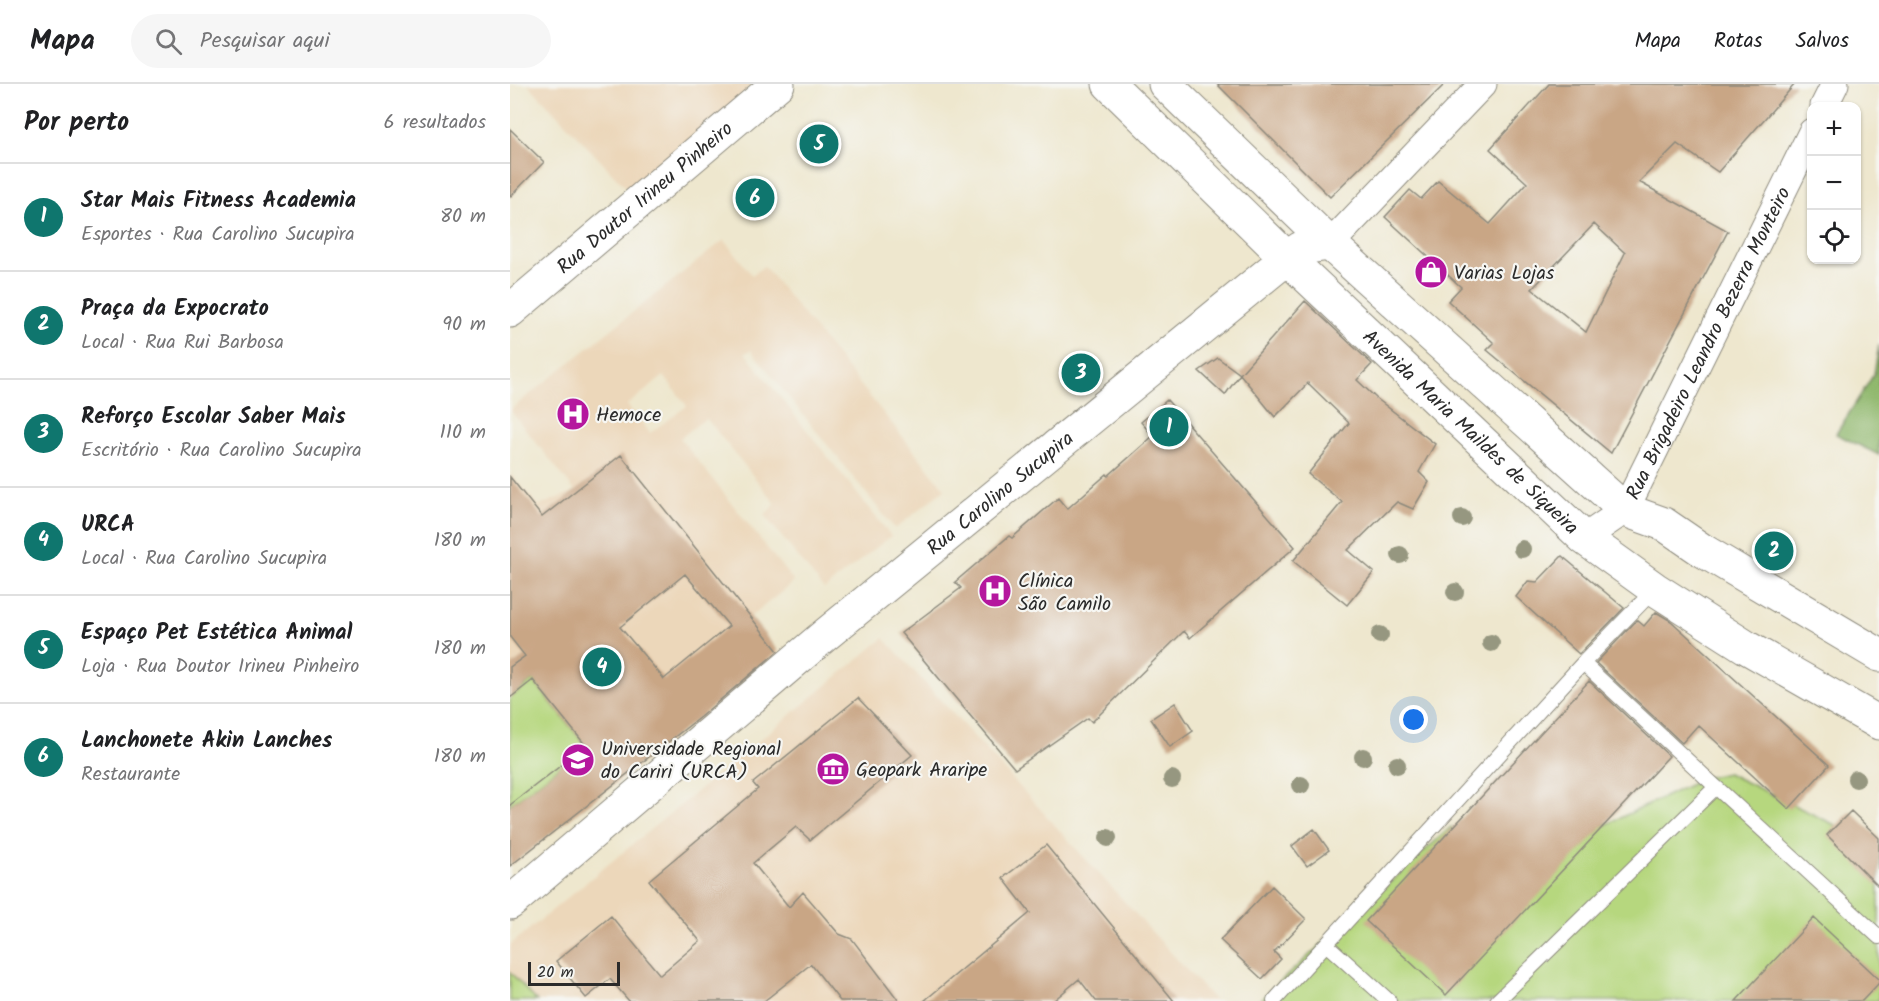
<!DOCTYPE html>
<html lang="pt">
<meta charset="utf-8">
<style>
:root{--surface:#fff;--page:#f6f6f6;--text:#202124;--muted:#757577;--line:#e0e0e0;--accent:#0f766e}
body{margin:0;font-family:Kalam,sans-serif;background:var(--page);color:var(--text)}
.controls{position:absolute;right:18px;top:18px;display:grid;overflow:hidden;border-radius:12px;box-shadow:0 2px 4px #0004}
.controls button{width:54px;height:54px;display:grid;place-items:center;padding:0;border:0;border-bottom:2px solid var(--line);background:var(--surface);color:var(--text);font:30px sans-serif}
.scale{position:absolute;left:18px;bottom:15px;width:92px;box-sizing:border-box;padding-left:6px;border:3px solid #2b2b2b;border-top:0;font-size:16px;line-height:21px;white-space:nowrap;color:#2b2b2b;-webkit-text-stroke:4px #f6f6f2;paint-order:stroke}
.you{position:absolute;left:904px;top:636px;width:21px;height:21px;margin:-15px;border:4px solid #fff;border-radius:50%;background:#1a73e8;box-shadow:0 0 0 9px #1a73e833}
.badge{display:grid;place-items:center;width:39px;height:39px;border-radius:50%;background:var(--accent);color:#fff;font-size:20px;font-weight:700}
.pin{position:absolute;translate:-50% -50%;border:3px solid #fff;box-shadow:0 2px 6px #0006}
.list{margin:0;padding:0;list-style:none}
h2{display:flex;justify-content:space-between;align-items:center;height:78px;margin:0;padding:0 24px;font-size:26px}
h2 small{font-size:20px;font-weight:400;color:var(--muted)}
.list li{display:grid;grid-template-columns:39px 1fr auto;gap:18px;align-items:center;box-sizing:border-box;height:108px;padding:0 24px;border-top:2px solid var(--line)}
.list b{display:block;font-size:22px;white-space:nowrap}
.list p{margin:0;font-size:20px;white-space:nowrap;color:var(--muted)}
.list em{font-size:20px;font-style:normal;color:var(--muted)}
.icon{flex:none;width:33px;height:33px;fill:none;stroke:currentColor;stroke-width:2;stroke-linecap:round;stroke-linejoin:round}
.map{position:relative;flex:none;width:1369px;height:917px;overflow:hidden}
header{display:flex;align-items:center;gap:36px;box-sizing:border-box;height:84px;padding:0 30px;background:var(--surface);border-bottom:2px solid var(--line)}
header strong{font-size:28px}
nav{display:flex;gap:33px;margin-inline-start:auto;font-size:21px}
.search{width:420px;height:54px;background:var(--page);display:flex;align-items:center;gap:15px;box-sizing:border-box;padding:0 21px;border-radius:33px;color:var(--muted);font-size:22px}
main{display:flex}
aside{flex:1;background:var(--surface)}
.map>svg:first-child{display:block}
</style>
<header>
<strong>Mapa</strong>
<div class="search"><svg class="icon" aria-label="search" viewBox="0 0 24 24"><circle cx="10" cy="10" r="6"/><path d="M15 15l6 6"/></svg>Pesquisar aqui</div>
<nav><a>Mapa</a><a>Rotas</a><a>Salvos</a></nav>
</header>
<main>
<aside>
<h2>Por perto<small>6 resultados</small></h2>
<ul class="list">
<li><span class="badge">1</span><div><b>Star Mais Fitness Academia</b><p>Esportes · Rua Carolino Sucupira</p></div><em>80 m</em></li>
<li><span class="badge">2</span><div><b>Praça da Expocrato</b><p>Local · Rua Rui Barbosa</p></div><em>90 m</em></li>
<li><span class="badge">3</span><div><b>Reforço Escolar Saber Mais</b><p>Escritório · Rua Carolino Sucupira</p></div><em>110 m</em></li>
<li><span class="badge">4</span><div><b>URCA</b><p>Local · Rua Carolino Sucupira</p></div><em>180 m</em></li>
<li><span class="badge">5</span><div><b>Espaço Pet Estética Animal</b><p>Loja · Rua Doutor Irineu Pinheiro</p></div><em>180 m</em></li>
<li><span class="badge">6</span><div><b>Lanchonete Akin Lanches</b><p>Restaurante</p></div><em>180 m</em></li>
</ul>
</aside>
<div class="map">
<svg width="1369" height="917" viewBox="0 0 1369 917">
<rect width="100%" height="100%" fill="#f6f6f2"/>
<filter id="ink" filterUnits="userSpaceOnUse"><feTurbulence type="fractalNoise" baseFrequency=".0167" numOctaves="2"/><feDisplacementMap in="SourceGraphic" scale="12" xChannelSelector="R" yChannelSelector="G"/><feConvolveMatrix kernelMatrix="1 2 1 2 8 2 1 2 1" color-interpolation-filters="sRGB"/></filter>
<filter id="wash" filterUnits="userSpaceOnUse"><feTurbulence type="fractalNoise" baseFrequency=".008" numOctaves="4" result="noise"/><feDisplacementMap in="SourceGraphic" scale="24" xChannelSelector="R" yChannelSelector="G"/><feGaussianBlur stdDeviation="1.35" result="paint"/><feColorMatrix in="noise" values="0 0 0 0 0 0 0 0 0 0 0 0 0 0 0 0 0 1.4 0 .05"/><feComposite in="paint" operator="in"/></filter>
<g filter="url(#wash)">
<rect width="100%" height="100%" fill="#eee7ce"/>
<!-- built -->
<path fill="#ecd7ba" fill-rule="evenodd" d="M 18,0 L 243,0 L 124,112 Z
M 214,156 L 242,191 L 254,182 L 435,405 L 385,445 L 241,266 L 235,269 L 381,452 L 314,505 L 254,431 L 266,420 L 196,334 L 170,354 L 284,498 L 240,533 L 270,570 L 0,782 L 0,390 L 29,422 L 65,407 L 0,326 ZM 154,292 L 177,322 L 140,349 L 117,321 Z
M 374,554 L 705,917 L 0,917 L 0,861 Z"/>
<!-- green -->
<path fill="#b6d77e" stroke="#708154" stroke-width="1.5" d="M 23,596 L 76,662 L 0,721 L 0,614 Z
M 1217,689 L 1369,762 L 1369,917 L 749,917 L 941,743 L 998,787 L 1194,694 Z
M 0,888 L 24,914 L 27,917 L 0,917 Z"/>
<!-- forest -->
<path fill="#90b86d" stroke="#5e724c" stroke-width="1.5" d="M 1369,261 L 1369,371 L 1326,350 L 1364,290 Z"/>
<g id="blocks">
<!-- building -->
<path fill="#c9a685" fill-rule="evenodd" d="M 707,0 L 935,0 L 820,113 Z
M 1039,0 L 1285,0 L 1208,88 L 1167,60 L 1129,98 L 1218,147 L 1101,369 L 977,266 L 984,259 L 938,217 L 951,203 L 875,133 L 900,106 L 911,115 L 928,97 L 980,140 L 1017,99 L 980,65 ZM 1084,140 L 1115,169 L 1076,248 L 1022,205 Z
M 0,45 L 34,78 L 0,113 Z
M 795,217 L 862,280 L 847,296 L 866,314 L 925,360 L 909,388 L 919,398 L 903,425 L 887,418 L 838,466 L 864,488 L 837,521 L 783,477 L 832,418 L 798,390 L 839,339 L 798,299 L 765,333 L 730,290 Z
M 708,274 L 730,290 L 715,311 L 689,287 Z
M 657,316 L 785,463 L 680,554 L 674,547 L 582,638 L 578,634 L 505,685 L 391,549 L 451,504 L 445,498 L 499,452 L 502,454 L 548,414 L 557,425 L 597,390 L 598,392 L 643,352 L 631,338 Z
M 111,371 L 268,567 L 190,633 L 0,782 L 0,721 L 76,662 L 23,596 L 0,614 L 0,583 L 15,572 L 0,553 L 0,393 L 32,433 ZM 175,490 L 219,542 L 154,595 L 110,543 Z
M 1052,472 L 1114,524 L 1069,570 L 1006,513 L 1018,497 L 1027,498 Z
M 1146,528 L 1161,537 L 1319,681 L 1279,725 L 1188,641 L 1172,659 L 1086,579 L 1127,536 L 1134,542 Z
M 1079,597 L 1159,672 L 936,911 L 856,837 Z
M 348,614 L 402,671 L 300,756 L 286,743 L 243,779 L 279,823 L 293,808 L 329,850 L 342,855 L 389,917 L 330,917 L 301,880 L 254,917 L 119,917 L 100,895 L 76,914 L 46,877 L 101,832 L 150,891 L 190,857 L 139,796 L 248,705 L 243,699 Z
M 665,619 L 683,647 L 660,663 L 641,635 Z
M 1341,727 L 1369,754 L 1369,803 L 1317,751 Z
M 804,745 L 819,766 L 797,782 L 782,762 Z
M 536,761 L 664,917 L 586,917 L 569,895 L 543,917 L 414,917 L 520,829 L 493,794 Z
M 762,802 L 796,835 L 764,868 L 771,875 L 752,895 L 710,856 Z
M 1304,834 L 1369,895 L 1369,899 L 1352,917 L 1226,917 Z"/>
</g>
</g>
<g filter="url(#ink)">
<use href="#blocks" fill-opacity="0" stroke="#8c897c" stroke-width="1.5"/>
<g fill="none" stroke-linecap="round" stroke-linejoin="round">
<defs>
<path id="lane" d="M 1206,703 L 1369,853
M 816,860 L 1073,579
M 764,917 L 816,860 L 879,917
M 987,917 L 1206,703 L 1073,579 L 1145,505"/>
<g id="street">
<path d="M 1314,22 L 1325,0"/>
<path d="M 820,160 L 973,0"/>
<path id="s1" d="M 1074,454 L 1115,426 L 1302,48"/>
</g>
<g id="secondary">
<path id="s2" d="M 599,0 L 777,174 L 1074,454 L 1145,505 L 1236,563 L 1369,639"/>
<path d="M 655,0 L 820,160 L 1115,426 L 1154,440 L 1192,466 L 1369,571"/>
<path id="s3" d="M 0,227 L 268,0"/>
<path id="s4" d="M 0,819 L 314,552 L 777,174 L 791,164 L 820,160"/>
</g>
</defs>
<!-- lane casing -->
<use href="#lane" stroke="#8c897c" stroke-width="16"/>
<!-- street casing -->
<use href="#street" stroke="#8c897c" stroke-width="29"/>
<!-- secondary casing -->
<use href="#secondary" stroke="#8c897c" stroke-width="35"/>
<!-- lane -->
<use href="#lane" stroke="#fff" stroke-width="14"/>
<!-- street -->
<use href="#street" stroke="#fff" stroke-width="27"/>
<!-- secondary -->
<use href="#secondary" stroke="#fff" stroke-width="33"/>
</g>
<!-- trees -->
<g fill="#969780">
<circle cx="952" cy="434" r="9"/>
<circle cx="1012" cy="465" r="9"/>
<circle cx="890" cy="471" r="9"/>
<circle cx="945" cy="508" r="9"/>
<circle cx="870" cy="551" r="9"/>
<circle cx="981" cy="559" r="9"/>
<circle cx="853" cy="673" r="9"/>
<circle cx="887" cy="681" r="9"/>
<circle cx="662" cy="695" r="9"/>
<circle cx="1346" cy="695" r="9"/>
<circle cx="791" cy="701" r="9"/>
<circle cx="598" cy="754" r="9"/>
</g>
</g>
<!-- icons -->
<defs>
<symbol id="shop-disc" viewBox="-11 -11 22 22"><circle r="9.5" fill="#b5179e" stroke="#f6f6f2"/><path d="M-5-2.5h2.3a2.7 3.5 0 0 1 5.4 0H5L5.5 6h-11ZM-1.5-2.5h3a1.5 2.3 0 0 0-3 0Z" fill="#fff"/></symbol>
<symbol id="hospital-disc" viewBox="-11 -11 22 22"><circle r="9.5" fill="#b5179e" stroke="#f6f6f2"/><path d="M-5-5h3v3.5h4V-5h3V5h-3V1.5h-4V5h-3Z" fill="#fff"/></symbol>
<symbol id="university-disc" viewBox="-11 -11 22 22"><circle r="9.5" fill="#b5179e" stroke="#f6f6f2"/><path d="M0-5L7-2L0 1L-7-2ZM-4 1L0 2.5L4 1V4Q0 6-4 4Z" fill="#fff"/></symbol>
<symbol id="museum-disc" viewBox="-11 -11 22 22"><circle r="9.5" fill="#b5179e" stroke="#f6f6f2"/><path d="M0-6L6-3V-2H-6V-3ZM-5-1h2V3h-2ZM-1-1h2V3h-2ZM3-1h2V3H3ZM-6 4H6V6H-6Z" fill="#fff"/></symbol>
</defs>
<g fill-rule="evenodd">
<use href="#shop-disc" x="902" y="169" width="38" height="38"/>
<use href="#hospital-disc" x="44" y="311" width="38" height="38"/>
<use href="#hospital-disc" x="466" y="488" width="38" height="38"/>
<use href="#university-disc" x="49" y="657" width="38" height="38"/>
<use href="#museum-disc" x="304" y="666" width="38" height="38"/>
</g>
<g text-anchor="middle" stroke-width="4.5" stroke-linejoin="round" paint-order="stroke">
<!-- street labels -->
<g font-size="20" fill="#2b2b2b" stroke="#f6f6f2">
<text dy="7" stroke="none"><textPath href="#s3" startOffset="176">Rua Doutor Irineu Pinheiro</textPath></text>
<text dy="7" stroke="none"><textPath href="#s1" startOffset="236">Rua Brigadeiro Leandro Bezerra Monteiro</textPath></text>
<text dy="7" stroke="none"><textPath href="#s2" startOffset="502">Avenida Maria Maildes de Siqueira</textPath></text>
<text dy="7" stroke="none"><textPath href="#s4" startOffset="639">Rua Carolino Sucupira</textPath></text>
</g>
<!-- poi labels -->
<g font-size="20" fill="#2b2b2b" stroke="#f6f6f2" text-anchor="start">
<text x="944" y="195">Varias Lojas</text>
<text x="86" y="337">Hemoce</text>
<text x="508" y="503">Clínica<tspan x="508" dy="23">São Camilo</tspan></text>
<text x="91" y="671">Universidade Regional<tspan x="91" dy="23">do Cariri (URCA)</tspan></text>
<text x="346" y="692">Geopark Araripe</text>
</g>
</g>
</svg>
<div class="controls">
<button>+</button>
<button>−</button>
<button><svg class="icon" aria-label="locate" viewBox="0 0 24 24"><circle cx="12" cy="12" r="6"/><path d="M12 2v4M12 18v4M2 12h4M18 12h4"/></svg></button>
</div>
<div class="scale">20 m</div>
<div class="you"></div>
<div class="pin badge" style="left:659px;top:343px">1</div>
<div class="pin badge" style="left:1264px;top:467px">2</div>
<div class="pin badge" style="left:571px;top:289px">3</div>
<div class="pin badge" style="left:92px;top:583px">4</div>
<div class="pin badge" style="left:309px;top:60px">5</div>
<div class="pin badge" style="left:245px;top:114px">6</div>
</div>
</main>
